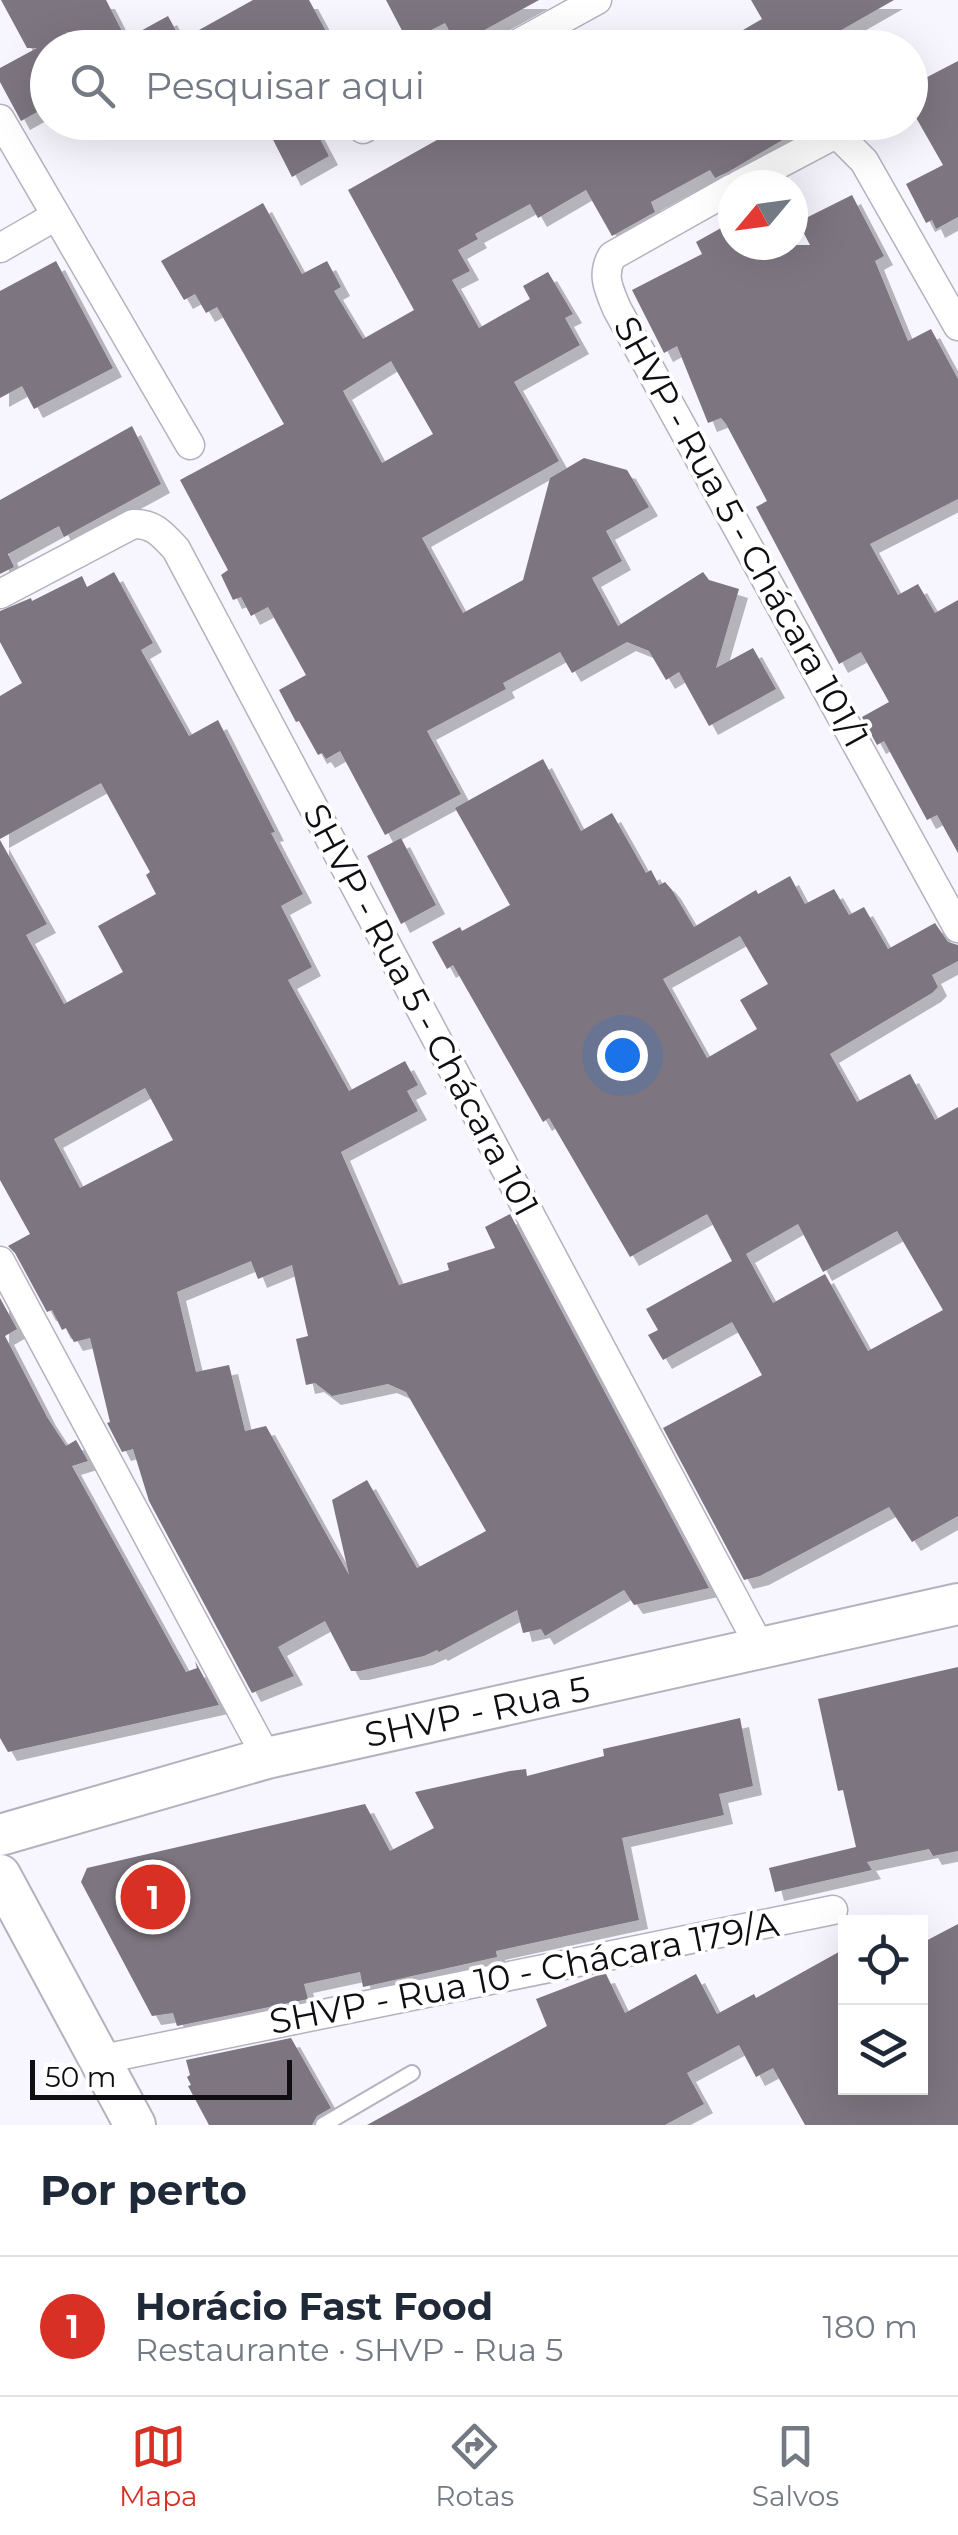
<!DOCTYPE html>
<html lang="pt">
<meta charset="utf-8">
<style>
:root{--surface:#fff;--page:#f2f2f3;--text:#1f2937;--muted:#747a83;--line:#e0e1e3;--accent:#d93025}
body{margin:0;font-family:Montserrat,sans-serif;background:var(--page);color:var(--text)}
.controls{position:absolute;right:30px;bottom:30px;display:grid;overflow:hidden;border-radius:0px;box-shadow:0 10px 40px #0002}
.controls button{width:90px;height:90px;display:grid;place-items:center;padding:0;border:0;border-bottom:2px solid var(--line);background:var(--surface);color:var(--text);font:50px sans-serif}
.compass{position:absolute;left:718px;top:170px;width:90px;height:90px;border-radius:50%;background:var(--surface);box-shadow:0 10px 40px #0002;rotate:241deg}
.scale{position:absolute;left:30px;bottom:25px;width:262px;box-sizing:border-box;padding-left:10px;border:5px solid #0f0e12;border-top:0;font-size:28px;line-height:35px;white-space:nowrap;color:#0f0e12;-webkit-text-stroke:8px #fff;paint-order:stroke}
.you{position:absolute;left:622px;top:1055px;width:35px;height:35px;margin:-25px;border:8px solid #fff;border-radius:50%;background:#1a73e8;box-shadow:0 0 0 15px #1a73e833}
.badge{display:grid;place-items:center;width:65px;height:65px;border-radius:50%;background:var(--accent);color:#fff;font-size:32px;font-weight:700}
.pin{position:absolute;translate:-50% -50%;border:5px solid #fff;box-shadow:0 2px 10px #0006}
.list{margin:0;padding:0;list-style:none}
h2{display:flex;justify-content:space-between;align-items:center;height:130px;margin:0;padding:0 40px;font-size:42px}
h2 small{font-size:32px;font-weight:400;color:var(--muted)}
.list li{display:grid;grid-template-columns:65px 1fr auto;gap:30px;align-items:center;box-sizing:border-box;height:140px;padding:0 40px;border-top:2px solid var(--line)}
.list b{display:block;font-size:38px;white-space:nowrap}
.list p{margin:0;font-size:32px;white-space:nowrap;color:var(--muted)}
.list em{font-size:32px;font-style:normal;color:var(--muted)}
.icon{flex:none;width:55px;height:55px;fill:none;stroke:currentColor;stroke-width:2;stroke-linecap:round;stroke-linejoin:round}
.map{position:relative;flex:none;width:958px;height:2125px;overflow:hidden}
.search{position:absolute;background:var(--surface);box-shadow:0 10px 40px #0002;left:30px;right:30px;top:30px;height:110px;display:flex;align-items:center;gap:25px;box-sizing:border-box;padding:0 35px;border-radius:55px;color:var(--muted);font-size:38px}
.sheet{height:270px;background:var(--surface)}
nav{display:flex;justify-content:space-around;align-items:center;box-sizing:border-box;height:140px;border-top:2px solid var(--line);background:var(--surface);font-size:28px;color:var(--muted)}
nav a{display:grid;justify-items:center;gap:5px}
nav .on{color:var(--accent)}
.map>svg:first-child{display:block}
</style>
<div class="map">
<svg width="958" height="2125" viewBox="0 0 958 2125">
<defs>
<filter id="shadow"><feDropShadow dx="9" dy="9" stdDeviation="0" flood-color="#0004"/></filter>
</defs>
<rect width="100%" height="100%" fill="#f7f5fd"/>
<!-- building -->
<path fill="#7d747f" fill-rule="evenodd" filter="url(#shadow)" d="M 1,0 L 106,0 L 126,39 L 168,16 L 181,40 L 253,0 L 309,0 L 335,48 L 48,48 L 48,106 L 21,121 L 0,82 L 0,68 L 37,48 L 27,48 Z
M 386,0 L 539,0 L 457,45 L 445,23 L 408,42 Z
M 751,0 L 894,0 L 810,48 L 712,48 L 762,19 Z
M 958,61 L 958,217 L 936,229 L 932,220 L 926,223 L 906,184 L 943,165 L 910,107 L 910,86 Z
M 264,122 L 311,122 L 329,156 L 292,177 Z
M 469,122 L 813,122 L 728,172 L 715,178 L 710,170 L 651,202 L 655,212 L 612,236 L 586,190 L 538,218 L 530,204 L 475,234 L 478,239 L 458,250 L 470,271 L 452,280 L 479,328 L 530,299 L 523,286 L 548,272 L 573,314 L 565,318 L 580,345 L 514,382 L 559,461 L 422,538 L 463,613 L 523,580 L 550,478 L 584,458 L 627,470 L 649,507 L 606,531 L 622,561 L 592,578 L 618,626 L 703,572 L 709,580 L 739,589 L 716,668 L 753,648 L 776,689 L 709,726 L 679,672 L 666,680 L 649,651 L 627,642 L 572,673 L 560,652 L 503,683 L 506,689 L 427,731 L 461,794 L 385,835 L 340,751 L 326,759 L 322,753 L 318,755 L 299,721 L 296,722 L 279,690 L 306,675 L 268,607 L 251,616 L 241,597 L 233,600 L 221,575 L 228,570 L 180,480 L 284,424 L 217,307 L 206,313 L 195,294 L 184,300 L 161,261 L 263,203 L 302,274 L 327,261 L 341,287 L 334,291 L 363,339 L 414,310 L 348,190 ZM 391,361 L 433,434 L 382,463 L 343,391 Z
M 852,195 L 884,256 L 875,261 L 908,341 L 931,329 L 958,379 L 958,499 L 870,544 L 898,595 L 918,584 L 935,613 L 958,600 L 958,853 L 937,815 L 927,820 L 884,741 L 877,745 L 862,717 L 889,702 L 861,652 L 839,664 L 756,507 L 767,501 L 726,424 L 721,418 L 708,423 L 677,346 L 664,353 L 632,290 L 702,254 L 696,242 L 721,228 L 730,245 L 810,245 L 798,222 Z
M 56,261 L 113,368 L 34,409 L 22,386 L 0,398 L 0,291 Z
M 132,426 L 161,484 L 64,537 L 59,526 L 8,554 L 14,567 L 0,574 L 0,500 Z
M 114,572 L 153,643 L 141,650 L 189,736 L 218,720 L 275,832 L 271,833 L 303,894 L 281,906 L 312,967 L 288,980 L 349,1091 L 405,1061 L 418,1085 L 407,1091 L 418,1111 L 341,1152 L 399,1285 L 449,1270 L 447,1263 L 495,1248 L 485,1227 L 510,1214 L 709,1588 L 634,1605 L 624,1590 L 545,1636 L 541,1629 L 523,1633 L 517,1610 L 439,1652 L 437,1650 L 424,1656 L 360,1671 L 351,1671 L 325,1621 L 278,1647 L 294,1676 L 252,1693 L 149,1501 L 133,1449 L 122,1452 L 107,1423 L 110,1422 L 90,1338 L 74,1342 L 66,1328 L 62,1330 L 52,1310 L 47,1312 L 15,1253 L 8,1246 L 30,1234 L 0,1180 L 0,840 L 47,924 L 26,935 L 64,1004 L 123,972 L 98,926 L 156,894 L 146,875 L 150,872 L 101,783 L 0,839 L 0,696 L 22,683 L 0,642 L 0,611 L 31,598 L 32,601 L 82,576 L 87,587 ZM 145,1088 L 173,1140 L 80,1188 L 54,1139 ZM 251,1261 L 258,1279 L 292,1265 L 308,1336 L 296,1339 L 306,1385 L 315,1383 L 332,1396 L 388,1384 L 406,1392 L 486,1531 L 417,1568 L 367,1480 L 332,1500 L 349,1575 L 266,1426 L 245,1431 L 229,1365 L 196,1372 L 177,1292 Z
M 543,759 L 581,831 L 612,813 L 646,873 L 651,870 L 659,885 L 665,882 L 672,890 L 694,927 L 756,890 L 758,894 L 790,876 L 805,904 L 834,889 L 849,915 L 864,907 L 888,949 L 935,923 L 948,942 L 958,945 L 958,961 L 932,975 L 938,987 L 932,993 L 830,1054 L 857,1102 L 910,1074 L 935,1120 L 958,1107 L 958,1516 L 912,1542 L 889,1507 L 760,1576 L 744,1580 L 663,1428 L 762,1375 L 732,1322 L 663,1360 L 648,1335 L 658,1330 L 646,1309 L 732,1261 L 707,1214 L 630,1257 L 549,1118 L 543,1122 L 453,965 L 447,969 L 432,942 L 460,927 L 462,931 L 510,905 L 455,808 ZM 740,936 L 768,984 L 740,1000 L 757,1029 L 707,1058 L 663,979 ZM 798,1224 L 823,1272 L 897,1231 L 943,1310 L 868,1351 L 825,1274 L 773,1303 L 746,1254 Z
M 401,838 L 436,905 L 401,924 L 367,856 Z
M 0,1298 L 17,1329 L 5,1336 L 47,1417 L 66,1446 L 76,1440 L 88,1461 L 72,1466 L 186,1672 L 197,1668 L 195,1661 L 219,1705 L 8,1752 L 0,1738 Z
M 958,1667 L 958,1851 L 933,1856 L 929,1849 L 867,1862 L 872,1870 L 775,1892 L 769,1868 L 856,1847 L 843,1790 L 838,1791 L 818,1699 Z
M 740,1718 L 753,1786 L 719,1794 L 724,1815 L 622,1838 L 639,1920 L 496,1951 L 497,1957 L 363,1987 L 360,1972 L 304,1984 L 308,1999 L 177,2026 L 173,2013 L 152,2016 L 81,1882 L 87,1868 L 365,1804 L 390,1851 L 434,1828 L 415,1792 L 510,1771 L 526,1769 L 527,1776 L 604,1756 L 603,1749 Z
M 958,1924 L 958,2125 L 805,2125 L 773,2068 L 756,2077 L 739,2045 L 687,2073 L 704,2104 L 665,2125 L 367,2125 L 547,2026 L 536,1999 L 596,1976 L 606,1974 L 625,2013 L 696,1974 L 717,2014 L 754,1994 L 756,1998 L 846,1948 L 846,2088 L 920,2088 L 920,1944 Z
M 291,2038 L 331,2108 L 317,2116 L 312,2125 L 209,2125 L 188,2086 L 191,2085 L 187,2077 L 190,2075 L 186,2060 Z"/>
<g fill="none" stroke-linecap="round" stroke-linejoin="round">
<defs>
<path id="lane" d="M 323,2125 L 412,2073"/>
<path id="street" d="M 510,48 L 597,0
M 0,119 L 190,445
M 363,129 L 375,122
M 739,185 L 828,138 L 839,136 L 864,161 L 958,326
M 733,188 L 612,256 C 601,275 609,290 617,309 L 958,928
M 0,248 L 54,217
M 0,594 L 133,524 C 153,523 162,534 176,549 L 761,1649
M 0,1261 L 267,1758
M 98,2060 L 833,1910"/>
<path id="secondary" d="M 0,1835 L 267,1758 L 958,1604
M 0,1875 L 135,2125"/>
</defs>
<!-- lane casing -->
<use href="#lane" stroke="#b5b2bf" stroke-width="18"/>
<!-- street casing -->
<use href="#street" stroke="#b5b2bf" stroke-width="31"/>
<!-- secondary casing -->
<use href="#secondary" stroke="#b5b2bf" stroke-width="44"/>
<!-- lane -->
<use href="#lane" stroke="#fff" stroke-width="14"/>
<!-- street -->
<use href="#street" stroke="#fff" stroke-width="28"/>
<!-- secondary -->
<use href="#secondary" stroke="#fff" stroke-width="40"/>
</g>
<g text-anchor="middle" stroke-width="8" stroke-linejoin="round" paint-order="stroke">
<!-- street labels -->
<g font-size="35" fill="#0f0e12" stroke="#fff">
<text transform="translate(741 532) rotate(61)" y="12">SHVP - Rua 5 - Chácara 101/1</text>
<text transform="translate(421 1010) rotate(62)" y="12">SHVP - Rua 5 - Chácara 101</text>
<text transform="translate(477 1712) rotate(-12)" y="12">SHVP - Rua 5</text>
<text transform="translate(524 1973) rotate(-11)" y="12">SHVP - Rua 10 - Chácara 179/A</text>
</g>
</g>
</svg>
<div class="controls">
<button><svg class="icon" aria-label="locate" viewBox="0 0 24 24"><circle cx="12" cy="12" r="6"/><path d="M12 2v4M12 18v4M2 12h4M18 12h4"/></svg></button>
<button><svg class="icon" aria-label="layers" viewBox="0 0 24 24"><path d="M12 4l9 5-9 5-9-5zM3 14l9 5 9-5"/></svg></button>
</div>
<svg class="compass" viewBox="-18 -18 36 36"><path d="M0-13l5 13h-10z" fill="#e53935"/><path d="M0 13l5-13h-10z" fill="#747a83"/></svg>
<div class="scale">50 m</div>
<div class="you"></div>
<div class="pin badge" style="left:153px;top:1897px">1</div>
<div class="search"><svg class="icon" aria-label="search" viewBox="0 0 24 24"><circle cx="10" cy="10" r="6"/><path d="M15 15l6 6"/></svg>Pesquisar aqui</div>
</div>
<section class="sheet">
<h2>Por perto<small></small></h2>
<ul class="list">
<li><span class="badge">1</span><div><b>Horácio Fast Food</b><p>Restaurante · SHVP - Rua 5</p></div><em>180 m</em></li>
</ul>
</section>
<nav>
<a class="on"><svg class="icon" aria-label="map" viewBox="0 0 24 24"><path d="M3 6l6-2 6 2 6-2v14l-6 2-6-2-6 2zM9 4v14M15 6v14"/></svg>Mapa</a>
<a><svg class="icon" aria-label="directions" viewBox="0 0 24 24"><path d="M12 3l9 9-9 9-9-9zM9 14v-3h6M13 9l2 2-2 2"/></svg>Rotas</a>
<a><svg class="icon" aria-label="saved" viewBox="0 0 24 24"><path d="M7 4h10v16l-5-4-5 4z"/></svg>Salvos</a>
</nav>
